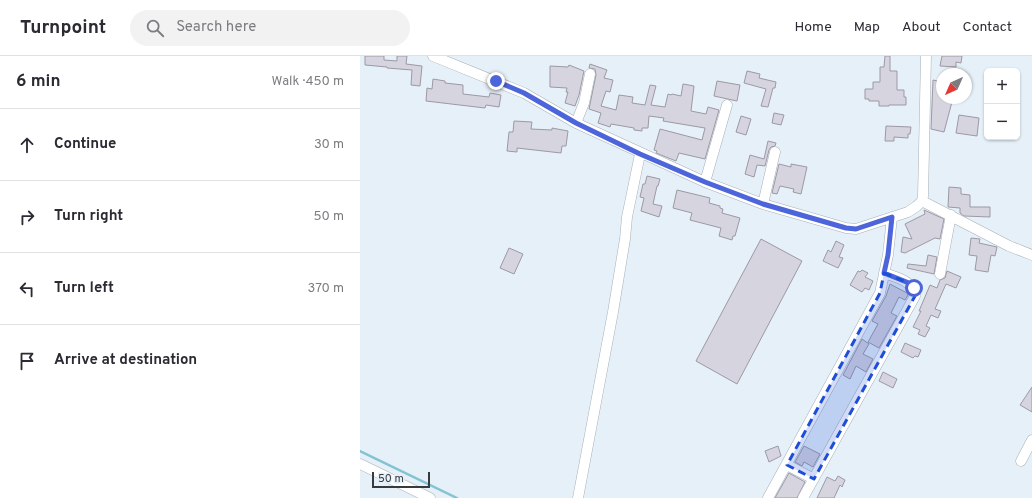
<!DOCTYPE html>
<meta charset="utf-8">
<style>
:root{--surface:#fff;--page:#f2f2f3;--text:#2b2b33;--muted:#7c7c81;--line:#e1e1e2}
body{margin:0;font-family:Overpass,sans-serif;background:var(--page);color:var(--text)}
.controls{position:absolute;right:12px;top:12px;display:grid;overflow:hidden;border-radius:6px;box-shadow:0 1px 3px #0004}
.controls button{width:36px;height:36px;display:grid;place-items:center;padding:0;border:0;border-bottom:1px solid var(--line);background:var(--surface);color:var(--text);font:20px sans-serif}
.compass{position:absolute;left:576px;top:12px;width:36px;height:36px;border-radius:50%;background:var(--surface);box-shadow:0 1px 3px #0004;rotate:225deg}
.scale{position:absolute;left:12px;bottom:10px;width:58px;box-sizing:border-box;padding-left:4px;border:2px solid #373b3e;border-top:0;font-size:11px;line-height:14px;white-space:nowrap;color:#373b3e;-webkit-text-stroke:3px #e6f0f8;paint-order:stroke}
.stop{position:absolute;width:12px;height:12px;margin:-9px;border:3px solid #4d65da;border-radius:50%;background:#fff}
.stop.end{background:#4d65da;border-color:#fff;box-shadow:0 1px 4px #0008}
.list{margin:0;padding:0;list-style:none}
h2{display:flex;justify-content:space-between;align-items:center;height:52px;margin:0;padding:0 16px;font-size:17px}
h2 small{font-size:13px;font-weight:400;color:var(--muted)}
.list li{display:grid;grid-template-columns:26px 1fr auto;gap:12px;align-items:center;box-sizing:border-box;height:72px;padding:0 16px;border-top:1px solid var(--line)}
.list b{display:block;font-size:15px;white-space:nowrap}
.list em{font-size:13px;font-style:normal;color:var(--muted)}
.icon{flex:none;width:22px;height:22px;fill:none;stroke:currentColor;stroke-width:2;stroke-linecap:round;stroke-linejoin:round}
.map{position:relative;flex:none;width:672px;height:442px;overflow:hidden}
header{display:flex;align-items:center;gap:24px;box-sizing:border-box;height:56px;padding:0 20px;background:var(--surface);border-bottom:1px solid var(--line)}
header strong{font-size:19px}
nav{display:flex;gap:22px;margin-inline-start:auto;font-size:14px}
.search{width:280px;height:36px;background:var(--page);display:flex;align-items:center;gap:10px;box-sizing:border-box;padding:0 14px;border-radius:22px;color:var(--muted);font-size:15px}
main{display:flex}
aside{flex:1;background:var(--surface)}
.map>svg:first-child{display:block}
</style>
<header>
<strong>Turnpoint</strong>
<div class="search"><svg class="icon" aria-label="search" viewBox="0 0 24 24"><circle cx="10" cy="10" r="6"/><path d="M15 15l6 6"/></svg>Search here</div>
<nav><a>Home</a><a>Map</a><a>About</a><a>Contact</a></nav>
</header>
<main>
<aside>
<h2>6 min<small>Walk · 450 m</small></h2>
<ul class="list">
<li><svg class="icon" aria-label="ahead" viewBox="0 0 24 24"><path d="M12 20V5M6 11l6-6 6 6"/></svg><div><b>Continue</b></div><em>30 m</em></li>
<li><svg class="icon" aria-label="right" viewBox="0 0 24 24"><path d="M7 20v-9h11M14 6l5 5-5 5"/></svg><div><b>Turn right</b></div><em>50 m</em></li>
<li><svg class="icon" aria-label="left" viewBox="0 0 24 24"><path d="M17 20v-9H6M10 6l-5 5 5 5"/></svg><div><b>Turn left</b></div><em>370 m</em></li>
<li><svg class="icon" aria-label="arrive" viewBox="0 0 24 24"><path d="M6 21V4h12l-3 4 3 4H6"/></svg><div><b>Arrive at destination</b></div></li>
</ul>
</aside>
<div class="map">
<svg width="672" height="442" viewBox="0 0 672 442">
<rect width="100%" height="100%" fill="#e6f0f8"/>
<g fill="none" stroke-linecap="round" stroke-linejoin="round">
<!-- stream -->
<path stroke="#83c3d2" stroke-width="2.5" d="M 0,395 L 97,442"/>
</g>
<!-- building -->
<path fill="#d6d4df" stroke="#9c99a4" d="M 5,0 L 24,0 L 24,4 L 37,5 L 37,0 L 47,0 L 46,8 L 62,10 L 60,30 L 51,29 L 52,14 L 27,12 L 27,11 L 5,9 Z
M 525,0 L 530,0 L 530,15 L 537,15 L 537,34 L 544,34 L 544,41 L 546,41 L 546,49 L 529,49 L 529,50 L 519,50 L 519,45 L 509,45 L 509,43 L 505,43 L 505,33 L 513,33 L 513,26 L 520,26 L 520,11 L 524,11 Z
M 582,0 L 602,0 L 601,7 L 596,6 L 596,11 L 580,10 Z
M 230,8 L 247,14 L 244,22 L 253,24 L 250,36 L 246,35 L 241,50 L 256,54 L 259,39 L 273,41 L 272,47 L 285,49 L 290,29 L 296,30 L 291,49 L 305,51 L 308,38 L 311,39 L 312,38 L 321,40 L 323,28 L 334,30 L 331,55 L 346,58 L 348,51 L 359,54 L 345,103 L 319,97 L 316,105 L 296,97 L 297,95 L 294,94 L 300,73 L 342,84 L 345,72 L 303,65 L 304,62 L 289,60 L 288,72 L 282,72 L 282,75 L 274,74 L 274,72 L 251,68 L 250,71 L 238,67 L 241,57 L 229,53 L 236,19 L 235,13 L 229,12 Z
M 209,9 L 224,15 L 219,39 L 215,50 L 205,47 L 208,36 L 206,36 L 207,32 L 190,31 L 190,10 L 208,11 Z
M 387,15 L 400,18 L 399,22 L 416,26 L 415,32 L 413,32 L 408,51 L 401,50 L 406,33 L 384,27 Z
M 73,23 L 85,25 L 85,27 L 103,29 L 103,38 L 129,41 L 130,37 L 141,39 L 139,51 L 126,49 L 125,52 L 66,45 L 67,32 L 72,33 Z
M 573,24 L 582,26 L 582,42 L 593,42 L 584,76 L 571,73 Z
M 357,25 L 380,29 L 377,45 L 354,40 Z
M 414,57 L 424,59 L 421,69 L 412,67 Z
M 599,59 L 619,62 L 617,80 L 596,77 Z
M 381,60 L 391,63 L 386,79 L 376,76 Z
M 154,65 L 172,66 L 171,73 L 192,74 L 192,72 L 208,75 L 206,90 L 202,90 L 201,97 L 157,92 L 157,96 L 147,95 L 149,76 L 153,76 Z
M 526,70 L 551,71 L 550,78 L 548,78 L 548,82 L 534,81 L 534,85 L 525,85 Z
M 408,85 L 416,87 L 415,90 L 411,91 L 409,94 L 405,110 L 397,109 L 394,121 L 385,118 L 390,99 L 404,103 Z
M 419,108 L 431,111 L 431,108 L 447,111 L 441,138 L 433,136 L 434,133 L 420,130 L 417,138 L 412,137 Z
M 287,120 L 300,123 L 298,130 L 297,130 L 293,148 L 302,150 L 299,161 L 281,155 L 284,142 L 280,141 L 283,128 L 285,128 Z
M 589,131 L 601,132 L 601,138 L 610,139 L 610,151 L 630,151 L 630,161 L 604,160 L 600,157 L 600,152 L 588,151 Z
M 317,134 L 350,142 L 349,147 L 360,150 L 360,152 L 363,153 L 362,157 L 380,162 L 375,180 L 373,180 L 372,184 L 359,180 L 361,172 L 330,164 L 332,157 L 313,152 Z
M 564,154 L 584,163 L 580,183 L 575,182 L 545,197 L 541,196 L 543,181 L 552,183 L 545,168 L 565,158 Z
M 611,182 L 620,183 L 619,187 L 637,191 L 635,200 L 631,199 L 628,216 L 615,214 L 617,200 L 609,199 Z
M 401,183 L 442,205 L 377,328 L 336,305 Z
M 476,185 L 484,189 L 479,201 L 483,202 L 478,212 L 463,205 L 468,194 L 471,196 Z
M 149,192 L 163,198 L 154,218 L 140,212 Z
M 568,199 L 577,201 L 574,218 L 547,212 L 548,208 L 566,210 Z
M 502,214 L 508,217 L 505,221 L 513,225 L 509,234 L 505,232 L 502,236 L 490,229 L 498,215 L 500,216 Z
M 587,215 L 601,221 L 596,232 L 586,228 L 575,253 L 581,255 L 578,262 L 571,259 L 566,270 L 570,272 L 565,281 L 558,278 L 560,274 L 553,271 L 561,255 L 559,255 L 570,229 L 577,232 L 580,224 L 585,222 Z
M 530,228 L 547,237 L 548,239 L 545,244 L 539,241 L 531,257 L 537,260 L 519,292 L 508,286 L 518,268 L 512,265 L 526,240 Z
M 502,283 L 509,288 L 503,298 L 513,303 L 506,316 L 496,310 L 490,323 L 483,319 Z
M 545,287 L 561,294 L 558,301 L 555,300 L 553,302 L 541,296 Z
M 523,316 L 537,323 L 533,332 L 519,325 Z
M 672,331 L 672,356 L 660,349 Z
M 418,390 L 421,400 L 409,406 L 405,395 Z
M 444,390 L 460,398 L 453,411 L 444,406 L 442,410 L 435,406 Z
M 429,417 L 445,426 L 437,442 L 415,442 Z
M 478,420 L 485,424 L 482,431 L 480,429 L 474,442 L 457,442 L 467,421 L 475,425 Z"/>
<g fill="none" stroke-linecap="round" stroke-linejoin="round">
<defs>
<path id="minor" d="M 73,0 L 164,37 L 216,67 L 345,126 L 403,148 L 486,172 L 496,173 L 548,156 L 557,150 L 562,145 L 563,140 L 566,0
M 216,67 L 224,47 L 230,18
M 345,126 L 367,49
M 562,145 L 649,190 L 672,199
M 403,148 L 415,96
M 580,218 L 591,159
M 661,405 L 672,384
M 0,408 L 70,442
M 427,409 L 454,423
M 218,442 L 253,256 L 265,183 L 267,161 L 280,98
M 408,442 L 520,237 L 528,199 L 532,161
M 443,442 L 555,240 C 552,224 538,222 524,217"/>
</defs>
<!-- minor casing -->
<use href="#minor" stroke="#a7b0b8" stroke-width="11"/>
<!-- minor -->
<use href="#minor" stroke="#fff" stroke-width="10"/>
</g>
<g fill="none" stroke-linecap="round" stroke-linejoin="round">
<!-- route -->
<path stroke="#4d65da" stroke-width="5" d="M 136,25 L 164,37 L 216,67 L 280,98 L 345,126 L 403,148 L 486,172 L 496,173 L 532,161 L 528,199 L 524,217 L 549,227 L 554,232"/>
</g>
<!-- marked area -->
<path fill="#1d4ed8" fill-opacity="0.2" stroke="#1d4ed8" stroke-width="3" stroke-dasharray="8 5" stroke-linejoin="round" d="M 524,217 L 549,227 L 555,240 L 454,423 L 427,409 L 520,237 Z"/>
</svg>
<div class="controls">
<button>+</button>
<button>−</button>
</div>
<svg class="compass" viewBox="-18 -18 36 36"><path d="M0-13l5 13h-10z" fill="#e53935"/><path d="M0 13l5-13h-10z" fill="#7c7c81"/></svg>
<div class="scale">50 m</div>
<div class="stop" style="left:554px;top:232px"></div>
<div class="stop end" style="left:136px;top:25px"></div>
</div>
</main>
